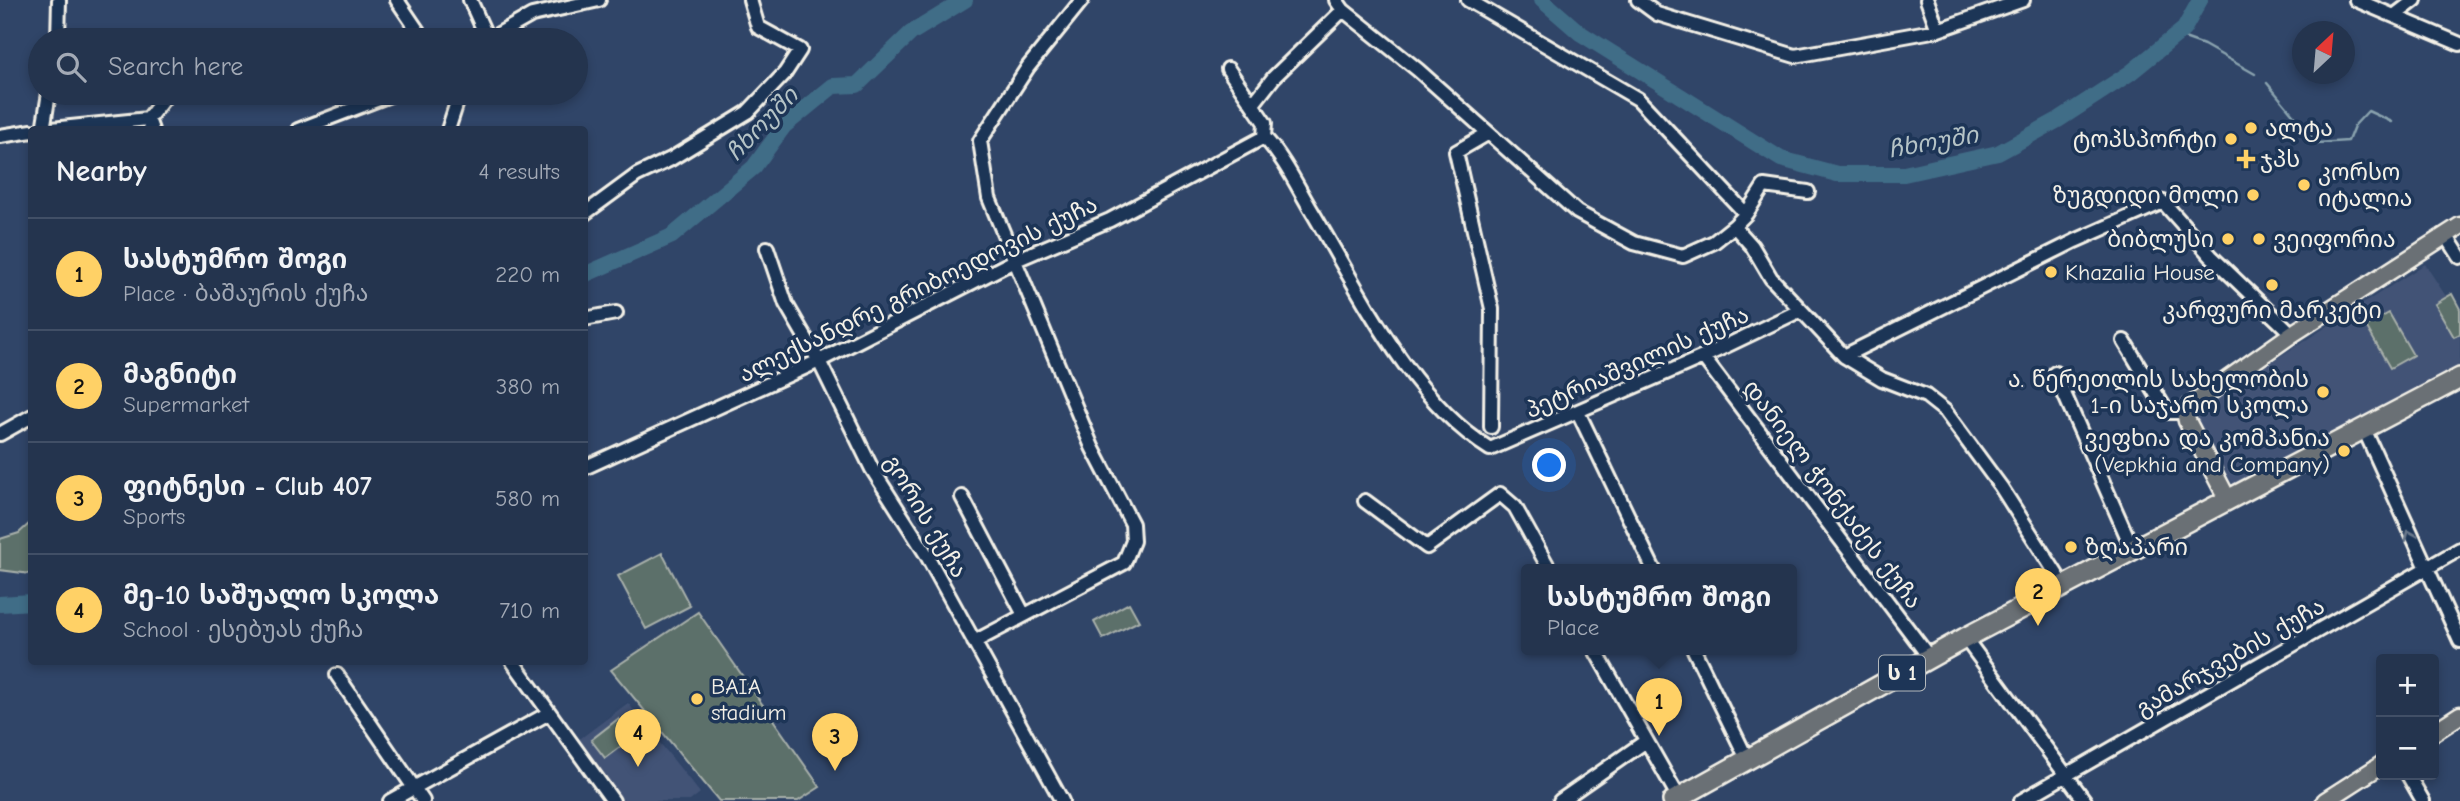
<!DOCTYPE html>
<meta charset="utf-8">
<style>
:root{--surface:#24344e;--page:#303f58;--text:#f1f3f6;--muted:#a3aab6;--line:#414f66;--accent:#ffd166}
body{margin:0;font-family:"Comic Neue","Noto Sans Georgian",sans-serif;background:var(--page);color:var(--text)}
.controls{position:absolute;right:21px;bottom:21px;display:grid;overflow:hidden;border-radius:7px;box-shadow:0 4px 10px #0003}
.controls button{width:63px;height:63px;display:grid;place-items:center;padding:0;border:0;border-bottom:2px solid var(--line);background:var(--surface);color:var(--text);font:35px sans-serif}
.compass{position:absolute;left:2292px;top:21px;width:63px;height:63px;border-radius:50%;background:var(--surface);box-shadow:0 4px 10px #0003;rotate:26deg}
.you{position:absolute;left:1550px;top:466px;width:24px;height:24px;margin:-18px;border:5px solid #fff;border-radius:50%;background:#1a73e8;box-shadow:0 0 0 10px #1a73e833}
.badge{display:grid;place-items:center;width:46px;height:46px;border-radius:50%;background:var(--accent);color:#111;font-size:23px;font-weight:700}
.pin{position:absolute;translate:-50% -58px;filter:drop-shadow(0 2px 4px #0008)}
.pin::after{content:'';position:absolute;top:37px;width:24px;height:21px;background:inherit;clip-path:polygon(0 0,100% 0,50% 100%)}
.popup{position:absolute;left:1521px;top:564px;width:276px;height:91px;box-sizing:border-box;display:grid;place-content:center;border-radius:7px;background:var(--surface);filter:drop-shadow(0 2px 5px #0005);font-size:23px;white-space:nowrap;color:var(--muted)}
.popup b{font-size:26px;color:var(--text)}
.popup::after{content:'';position:absolute;left:50%;top:100%;margin-left:-14px;border:14px solid transparent;border-top-color:var(--surface)}
.list{margin:0;padding:0;list-style:none}
h2{display:flex;justify-content:space-between;align-items:center;height:91px;margin:0;padding:0 28px;font-size:30px}
h2 small{font-size:23px;font-weight:400;color:var(--muted)}
.list li{display:grid;grid-template-columns:46px 1fr auto;gap:21px;align-items:center;box-sizing:border-box;height:112px;padding:0 28px;border-top:2px solid var(--line)}
.list b{display:block;font-size:26px;white-space:nowrap}
.list p{margin:0;font-size:23px;white-space:nowrap;color:var(--muted)}
.list em{font-size:23px;font-style:normal;color:var(--muted)}
.icon{flex:none;width:38px;height:38px;fill:none;stroke:currentColor;stroke-width:2;stroke-linecap:round;stroke-linejoin:round}
.map{position:relative;flex:none;width:2460px;height:801px;overflow:hidden}
.search{position:absolute;background:var(--surface);box-shadow:0 4px 10px #0003;left:28px;top:28px;width:560px;height:77px;display:flex;align-items:center;gap:18px;box-sizing:border-box;padding:0 24px;border-radius:38px;color:var(--muted);font-size:26px}
.panel{position:absolute;background:var(--surface);box-shadow:0 4px 10px #0003;left:28px;top:126px;width:560px;height:539px;border-radius:7px}
.map>svg:first-child{display:block}
</style>
<div class="map">
<svg width="2460" height="801" viewBox="0 0 2460 801">
<rect width="100%" height="100%" fill="#304568"/>
<filter id="ink" filterUnits="userSpaceOnUse"><feTurbulence type="fractalNoise" baseFrequency=".0143" numOctaves="2"/><feDisplacementMap in="SourceGraphic" scale="14" xChannelSelector="R" yChannelSelector="G"/><feConvolveMatrix kernelMatrix="1 2 1 2 8 2 1 2 1" color-interpolation-filters="sRGB"/></filter>
<g filter="url(#ink)">
<!-- built -->
<path fill="#425376" d="M 2425,264 L 2460,318 L 2460,372 L 2235,487 L 2191,417 L 2193,412 Z
M 628,703 L 700,793 L 690,801 L 624,801 L 577,741 Z"/>
<!-- green -->
<path fill="#5c6f6b" stroke="#a8b0aa" stroke-width="2" d="M 2452,294 L 2460,309 L 2460,334 L 2454,337 L 2435,304 Z
M 2389,313 L 2413,355 L 2390,368 L 2366,326 Z
M 31,522 L 31,574 L 0,570 L 0,539 L 19,533 Z
M 662,553 L 690,606 L 646,629 L 618,576 Z
M 1129,603 L 1139,621 L 1103,639 L 1094,622 Z
M 698,612 L 820,787 L 798,801 L 719,801 L 611,670 Z
M 618,719 L 633,737 L 605,758 L 591,740 Z"/>
<g fill="none" stroke-linecap="round" stroke-linejoin="round">
<!-- stream -->
<path stroke="#89a2ae" stroke-width="2.5" d="M 2176,35 L 2204,45 L 2255,74
M 2267,83 L 2317,143 L 2348,141 L 2354,126 L 2368,111 L 2392,122"/>
<!-- river -->
<path stroke="#416d87" stroke-width="16" d="M 1542,0 L 1580,33 L 1781,159 L 1837,174 L 1904,174 L 1998,153 L 2058,120 L 2130,73 L 2184,29 L 2200,0
M 584,275 L 672,236 L 754,167 L 784,126 L 833,86 L 857,85 L 911,33 L 965,0
M 0,604 L 32,602"/>
<defs>
<path id="minor" d="M 397,0 L 424,40
M 470,0 L 488,40
M 1336,0 L 1343,10 L 1418,70 L 1577,212 L 1634,243 L 1683,256 L 1714,242 L 1734,226 L 1752,246 L 1771,278 L 1844,356 L 1882,379 L 1926,396 L 1945,411 L 2001,487 L 2064,586
M 1468,0 L 1638,99 L 1746,214 L 1734,226
M 1638,0 L 1657,14 L 1795,56 L 1938,30 L 2023,0
M 1927,0 L 1938,30
M 2356,0 L 2460,44
M 2394,16 L 2415,0
M 58,40 L 59,0
M 488,40 L 532,15 L 599,0
M 1228,69 L 1265,123 L 1264,137 C 1283,157 1296,184 1310,208 C 1358,288 1409,399 1490,449 L 1703,357 L 1801,310
M 1253,104 L 1274,77 L 1343,10
M 148,119 L 168,93
M 42,130 L 148,119 L 152,130
M 43,130 L 49,93
M 298,130 L 395,93
M 448,130 L 460,93
M 1487,134 L 1456,152 L 1492,309 L 1491,427
M 0,136 L 32,131
M 584,214 L 637,175 L 671,159 L 748,112 L 785,73 L 800,50 L 758,27 L 750,0
M 1746,214 L 1764,186 L 1808,192
M 2446,235 L 2460,257
M 767,248 L 786,304 L 819,361 L 872,469 L 926,554 L 1062,801
M 584,319 L 616,313
M 2124,341 L 2167,412 L 2185,412
M 1844,356 L 2075,241 L 2163,202 L 2211,256 L 2292,334
M 1703,357 L 1929,657
M 2055,373 L 2133,550
M 1578,412 L 1654,570
M 2364,429 L 2460,641
M 0,434 L 32,416
M 584,468 L 819,361 L 1016,260 L 1110,220 L 1264,137
M 962,497 L 1024,615
M 1365,501 L 1427,547 L 1500,494 L 1515,507 L 1550,570
M 1965,638 L 2085,801
M 974,642 L 1124,563 L 1133,541 L 1132,524 L 1092,447 L 989,198 L 980,141 L 1028,67 L 1082,0
M 1595,650 L 1679,798
M 1694,650 L 1747,759
M 513,662 L 613,801
M 337,675 L 423,801
M 2408,775 L 2423,801
M 390,801 L 549,713
M 1560,801 L 1646,741
M 2021,801 L 2460,549"/>
<path id="major" d="M 2228,500 L 2187,421 L 2185,412 L 2190,406 L 2292,334 L 2460,226
M 2434,732 L 2460,715
M 2325,801 L 2381,765"/>
<path id="highway" d="M 1673,801 L 1965,638 L 2460,378"/>
</defs>
<!-- minor casing -->
<use href="#minor" stroke="#f4f1e8" stroke-width="18"/>
<!-- major casing -->
<use href="#major" stroke="#f4f1e8" stroke-width="21"/>
<!-- highway casing -->
<use href="#highway" stroke="#f4f1e8" stroke-width="24"/>
<!-- minor -->
<use href="#minor" stroke="#1d3557" stroke-width="12"/>
<!-- major -->
<use href="#major" stroke="#6b7074" stroke-width="16"/>
<!-- highway -->
<use href="#highway" stroke="#6b7074" stroke-width="19"/>
</g>
<!-- one-way arrows -->
<defs><path id="oneway-chevron" d="M-2-3.5L2.5 0L-2 3.5" fill="none" stroke-width="1.6" stroke-linecap="round" stroke-linejoin="round" transform="scale(1.75)"/></defs>
<use stroke="#68778a" href="#oneway-chevron" transform="translate(2410 535) rotate(-113)"/>
</g>
<!-- markers -->
<g fill="#ffd166" stroke="#1d3557" stroke-width="2.5">
<circle cx="2251" cy="128" r="7"/>
<circle cx="2231" cy="139" r="7"/>
<path d="M2242.5 148.5h7v7h7v7h-7v7h-7v-7h-7v-7h7z"/>
<circle cx="2304" cy="185" r="7"/>
<circle cx="2253" cy="195" r="7"/>
<circle cx="2228" cy="239" r="7"/>
<circle cx="2259" cy="239" r="7"/>
<circle cx="2051" cy="272" r="7"/>
<circle cx="2272" cy="285" r="7"/>
<circle cx="2323" cy="392" r="7"/>
<circle cx="2344" cy="451" r="7"/>
<circle cx="2071" cy="547" r="7"/>
<circle cx="697" cy="699" r="7"/>
</g>
<g text-anchor="middle" stroke-width="7" stroke-linejoin="round" paint-order="stroke">
<!-- shield labels -->
<rect fill="#1d3557" stroke="#b4b9bc" stroke-width="2" x="1879" y="655.5" width="46" height="35" rx="5"/>
<g font-size="21" font-weight="bold" fill="#f4f1e8">
<text x="1902" y="680">ს 1</text>
</g>
<!-- poi labels -->
<g font-size="23" fill="#f4f1e8" stroke="#1d3557" text-anchor="start">
<text x="2265" y="136">ალტა</text>
<text x="2217" y="147" text-anchor="end">ტოპსპორტი</text>
<text x="2260" y="167">ჯპს</text>
<text x="2318" y="180">კორსო<tspan x="2318" dy="26">იტალია</tspan></text>
<text x="2239" y="203" text-anchor="end">ზუგდიდი მოლი</text>
<text x="2214" y="247" text-anchor="end">ბიბლუსი</text>
<text x="2273" y="247">ვეიფორია</text>
<text x="2065" y="280">Khazalia House</text>
<text x="2272" y="318" text-anchor="middle">კარფური მარკეტი</text>
<text x="2309" y="387" text-anchor="end">ა. წერეთლის სახელობის<tspan x="2309" dy="26">1-ი საჯარო სკოლა</tspan></text>
<text x="2330" y="446" text-anchor="end">ვეფხია და კომპანია<tspan x="2330" dy="26">(Vepkhia and Company)</tspan></text>
<text x="2085" y="555">ზღაპარი</text>
<text x="711" y="694">BAIA<tspan x="711" dy="26">stadium</tspan></text>
</g>
<!-- street labels -->
<g font-size="23" fill="#f4f1e8" stroke="#1d3557">
<text transform="translate(918 289) rotate(-26)" y="8">ალექსანდრე გრიბოედოვის ქუჩა</text>
<text transform="translate(1637 362) rotate(-24)" y="8">პეტრიაშვილის ქუჩა</text>
<text transform="translate(1833 494) rotate(53)" y="8">დანიელ ჭონქაძეს ქუჩა</text>
<text transform="translate(926 516) rotate(59)" y="8">გორის ქუჩა</text>
<text transform="translate(2230 657) rotate(-30)" y="8">გამარჯვების ქუჩა</text>
</g>
<!-- water labels -->
<g font-size="24" font-style="italic" fill="#b5c3c6" stroke="#1d3557">
<text transform="translate(762 124) rotate(-46)" y="8">ჩხოუში</text>
<text transform="translate(1933 142) rotate(-10)" y="8">ჩხოუში</text>
</g>
</g>
</svg>
<div class="controls">
<button>+</button>
<button>−</button>
</div>
<svg class="compass" viewBox="-18 -18 36 36"><path d="M0-13l5 13h-10z" fill="#e53935"/><path d="M0 13l5-13h-10z" fill="#a3aab6"/></svg>
<div class="you"></div>
<div class="pin badge" style="left:1659px;top:736px">1</div>
<div class="popup"><b>სასტუმრო შოგი</b>Place</div>
<div class="pin badge" style="left:2038px;top:626px">2</div>
<div class="pin badge" style="left:835px;top:771px">3</div>
<div class="pin badge" style="left:638px;top:767px">4</div>
<div class="search"><svg class="icon" aria-label="search" viewBox="0 0 24 24"><circle cx="10" cy="10" r="6"/><path d="M15 15l6 6"/></svg>Search here</div>
<section class="panel">
<h2>Nearby<small>4 results</small></h2>
<ul class="list">
<li><span class="badge">1</span><div><b>სასტუმრო შოგი</b><p>Place · ბაშაურის ქუჩა</p></div><em>220 m</em></li>
<li><span class="badge">2</span><div><b>მაგნიტი</b><p>Supermarket</p></div><em>380 m</em></li>
<li><span class="badge">3</span><div><b>ფიტნესი - Club 407</b><p>Sports</p></div><em>580 m</em></li>
<li><span class="badge">4</span><div><b>მე-10 საშუალო სკოლა</b><p>School · ესებუას ქუჩა</p></div><em>710 m</em></li>
</ul>
</section>
</div>
